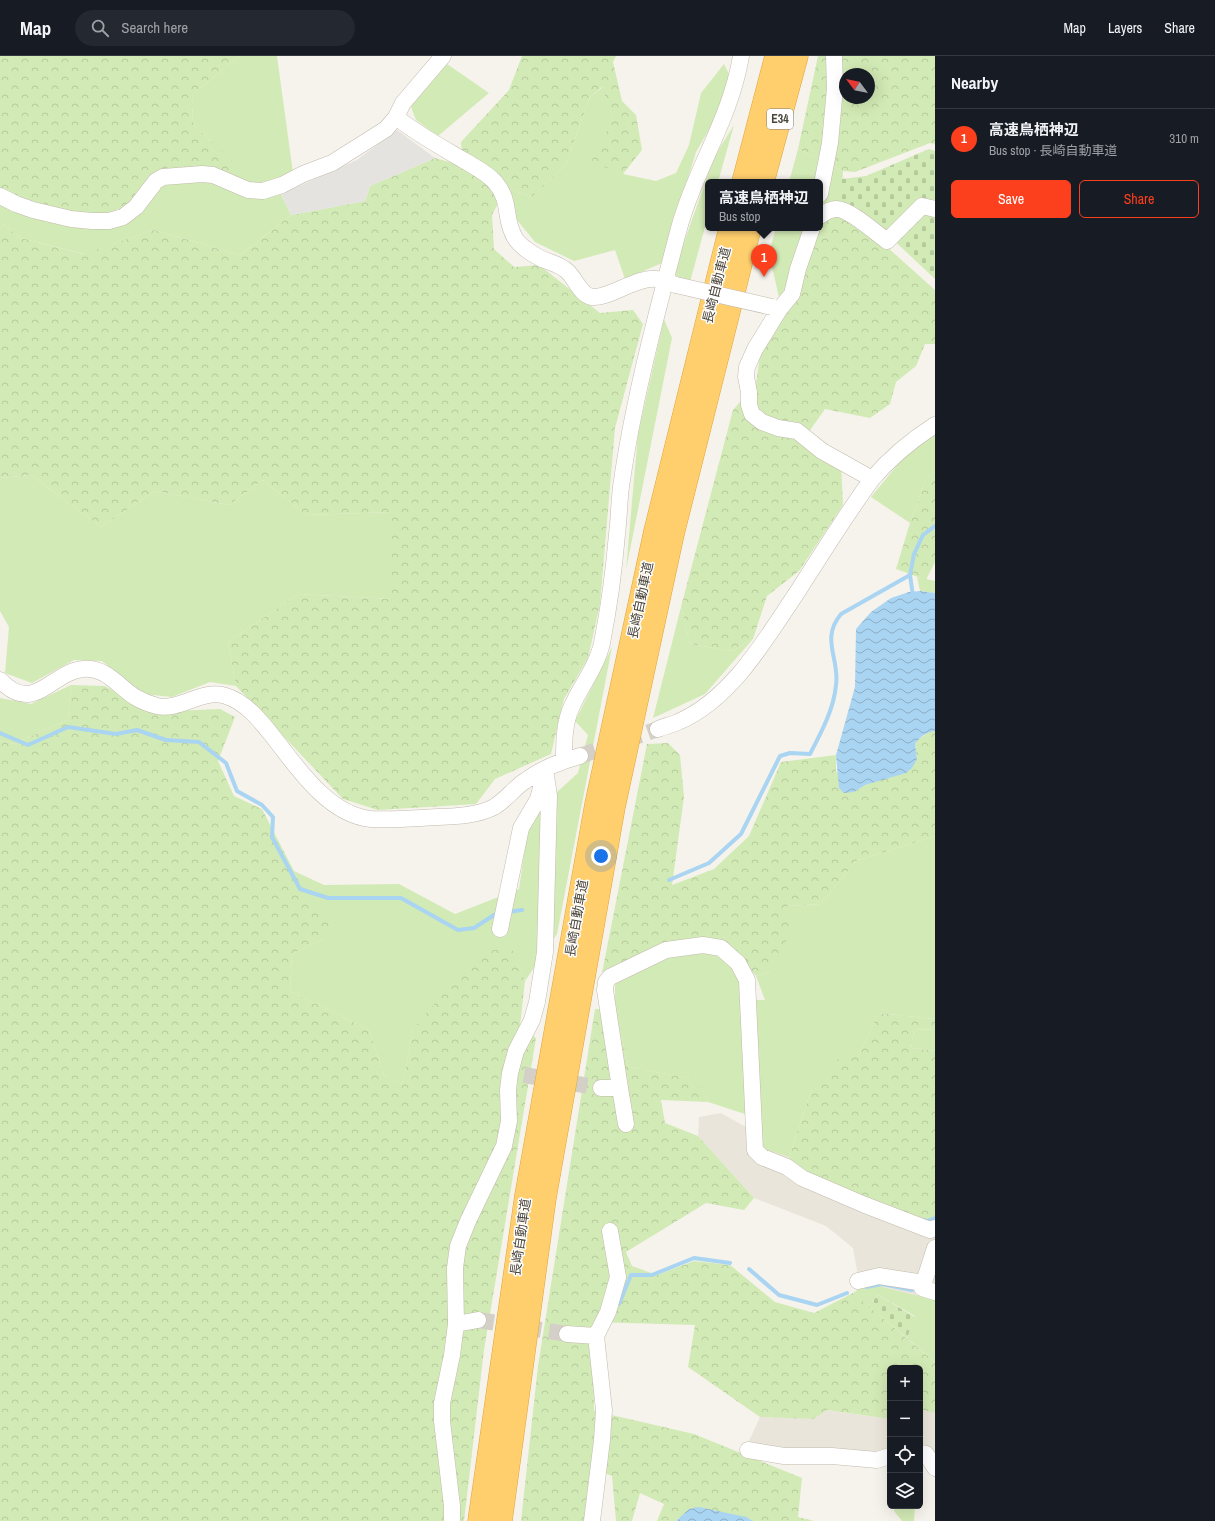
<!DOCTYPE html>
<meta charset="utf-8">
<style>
:root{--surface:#171b24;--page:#242831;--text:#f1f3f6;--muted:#9ea1a6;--line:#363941;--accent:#fc3f1d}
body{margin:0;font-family:"Archivo Narrow","Noto Sans JP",sans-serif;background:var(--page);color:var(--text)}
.controls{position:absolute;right:12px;bottom:12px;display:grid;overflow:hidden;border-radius:6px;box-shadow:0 4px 16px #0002}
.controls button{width:36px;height:36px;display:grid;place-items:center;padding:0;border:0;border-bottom:1px solid var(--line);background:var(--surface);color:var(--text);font:20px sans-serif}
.compass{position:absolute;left:839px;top:12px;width:36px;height:36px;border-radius:50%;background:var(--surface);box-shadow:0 4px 16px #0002;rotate:302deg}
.you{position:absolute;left:601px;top:800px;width:14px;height:14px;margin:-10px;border:3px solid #fff;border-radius:50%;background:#1a73e8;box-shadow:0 0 0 6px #1a73e833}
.badge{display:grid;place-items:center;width:26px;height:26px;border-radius:50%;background:var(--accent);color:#fff;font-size:13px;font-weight:700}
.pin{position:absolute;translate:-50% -33px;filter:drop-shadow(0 1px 2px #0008)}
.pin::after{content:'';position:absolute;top:21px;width:14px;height:12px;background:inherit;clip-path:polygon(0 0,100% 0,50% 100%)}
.popup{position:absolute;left:705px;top:123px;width:118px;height:52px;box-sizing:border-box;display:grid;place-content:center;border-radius:6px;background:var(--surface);filter:drop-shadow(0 1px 3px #0005);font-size:13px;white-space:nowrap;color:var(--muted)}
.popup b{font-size:15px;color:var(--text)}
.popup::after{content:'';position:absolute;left:50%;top:100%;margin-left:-8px;border:8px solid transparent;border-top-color:var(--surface)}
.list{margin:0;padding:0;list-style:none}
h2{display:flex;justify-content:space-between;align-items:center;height:52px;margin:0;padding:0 16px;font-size:17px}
h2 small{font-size:13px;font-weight:400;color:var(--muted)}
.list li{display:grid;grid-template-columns:26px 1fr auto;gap:12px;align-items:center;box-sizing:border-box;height:60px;padding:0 16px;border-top:1px solid var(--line)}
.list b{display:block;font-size:15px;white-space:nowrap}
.list p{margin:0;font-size:13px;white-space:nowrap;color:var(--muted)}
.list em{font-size:13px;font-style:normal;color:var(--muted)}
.actions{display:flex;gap:8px;padding:12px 16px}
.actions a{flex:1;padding:9px 0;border:1px solid var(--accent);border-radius:6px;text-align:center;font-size:14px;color:var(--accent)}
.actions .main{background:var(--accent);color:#fff}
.icon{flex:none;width:22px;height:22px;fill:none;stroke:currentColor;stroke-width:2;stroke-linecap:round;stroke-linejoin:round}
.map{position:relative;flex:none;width:935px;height:1465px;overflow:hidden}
header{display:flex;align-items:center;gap:24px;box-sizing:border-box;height:56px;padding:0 20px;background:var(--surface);border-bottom:1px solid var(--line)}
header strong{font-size:19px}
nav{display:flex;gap:22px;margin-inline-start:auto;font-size:14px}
.search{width:280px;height:36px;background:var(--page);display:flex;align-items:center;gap:10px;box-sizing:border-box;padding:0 14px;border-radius:22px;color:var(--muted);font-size:15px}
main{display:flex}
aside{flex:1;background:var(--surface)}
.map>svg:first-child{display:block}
</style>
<header>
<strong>Map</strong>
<div class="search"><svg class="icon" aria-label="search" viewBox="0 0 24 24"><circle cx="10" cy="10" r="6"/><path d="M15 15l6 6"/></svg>Search here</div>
<nav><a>Map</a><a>Layers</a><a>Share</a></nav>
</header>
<main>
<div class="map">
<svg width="935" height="1465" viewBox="0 0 935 1465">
<defs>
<pattern id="forest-crowns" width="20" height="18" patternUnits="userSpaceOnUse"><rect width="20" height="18" fill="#d2eab5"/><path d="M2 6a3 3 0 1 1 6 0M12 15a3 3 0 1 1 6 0" fill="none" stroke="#b6ca9c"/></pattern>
<pattern id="cemetery-stones" width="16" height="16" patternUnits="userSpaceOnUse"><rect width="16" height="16" fill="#d2eab5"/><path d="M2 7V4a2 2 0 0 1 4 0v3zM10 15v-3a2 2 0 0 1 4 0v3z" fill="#b6ca9c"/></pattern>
<pattern id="water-waves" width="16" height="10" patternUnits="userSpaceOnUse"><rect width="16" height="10" fill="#a9d4f2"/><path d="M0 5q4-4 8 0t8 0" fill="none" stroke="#8caec5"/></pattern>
</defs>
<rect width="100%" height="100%" fill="#f6f3ec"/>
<!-- residential -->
<path fill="#eae5da" d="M 721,1057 L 751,1074 L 761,1092 L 789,1101 L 803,1118 L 935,1167 L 935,1244 L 867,1227 L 858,1220 L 853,1192 L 826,1170 L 754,1142 L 698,1080 L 699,1061 Z
M 920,1353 L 935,1357 L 935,1422 L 920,1405 Z
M 826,1354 L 890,1363 L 890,1405 L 743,1398 L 760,1361 L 812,1363 Z"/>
<!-- grass -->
<path fill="#d2eab5" d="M 239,0 L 277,0 L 293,117 L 275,126 L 291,159 L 240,199 L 154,174 L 84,198 L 21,182 L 0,166 L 0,132 L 18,140 L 95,155 L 114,155 L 135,143 L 156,115 L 184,112 L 211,85 L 193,68 L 192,39 Z
M 447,8 L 489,37 L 438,80 L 416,64 L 410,48 Z
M 724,8 L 729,18 L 718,58 L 696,96 L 662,207 L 625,223 L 615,194 L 574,205 L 535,186 L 517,164 L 506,132 L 532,141 L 566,108 L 590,41 L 603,31 L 613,63 L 623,118 L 656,125 L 676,117 L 689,89 L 701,37 Z
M 734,69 L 718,126 L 708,126 L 708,160 L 690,226 L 673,218 L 714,101 Z
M 798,93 L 843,115 L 840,157 L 820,167 L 820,126 L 789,126 Z
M 776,172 L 818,172 L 782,255 L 769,197 Z
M 664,263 L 672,282 L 626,514 L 638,378 Z
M 935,379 L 935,416 L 926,423 L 910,467 L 871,441 L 909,395 Z
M 31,419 L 101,471 L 155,435 L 229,449 L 263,424 L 306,459 L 392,456 L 392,543 L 298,538 L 228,586 L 236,630 L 210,626 L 172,641 L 144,638 L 102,605 L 74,604 L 32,627 L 5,617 L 9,571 L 0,555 L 0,422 Z
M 917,521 L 935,525 L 935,537 L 920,535 Z
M 681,551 L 690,588 L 732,595 L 753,583 L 705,638 L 653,662 Z
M 612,591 L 557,878 L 525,925 L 511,892 L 413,973 L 403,1028 L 384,1019 L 369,974 L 290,935 L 292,898 L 326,882 L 294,815 L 324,829 L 399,828 L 455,858 L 519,833 L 528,771 L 556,737 L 578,717 L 588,679 L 575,665 Z
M 71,629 L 68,664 L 13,688 L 0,684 L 0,642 L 31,648 Z
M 935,780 L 935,963 L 878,957 L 858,1002 L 811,1035 L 789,1101 L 761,1092 L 755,944 L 765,944 L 756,920 L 770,916 L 787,850 L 821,848 L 856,805 Z
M 712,897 L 732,909 L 741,928 L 748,1059 L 708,1046 L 698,1024 L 629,1011 L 615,954 L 615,925 L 673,898 Z
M 914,973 L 935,974 L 935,995 L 911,992 Z
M 867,1227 L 935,1244 L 935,1306 L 907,1282 L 915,1260 L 878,1239 L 868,1250 L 853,1237 Z
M 895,1450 L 915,1450 L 914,1465 L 902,1465 L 894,1455 Z"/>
<!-- forest -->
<path fill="url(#forest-crowns)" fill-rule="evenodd" d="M 0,0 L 239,0 L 192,39 L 193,68 L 232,105 L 240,125 L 184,112 L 156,115 L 135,143 L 114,155 L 95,155 L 57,151 L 18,140 L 0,132 Z
M 522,0 L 616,0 L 613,6 L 622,45 L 636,59 L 642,94 L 623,118 L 591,106 L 613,63 L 602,31 L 590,41 L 566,108 L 532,141 L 506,132 L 492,159 L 494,193 L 514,211 L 539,209 L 600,257 L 633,254 L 643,268 L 615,372 L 600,548 L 588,602 L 564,643 L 551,698 L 495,723 L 476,748 L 378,754 L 343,743 L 236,630 L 228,586 L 298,538 L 392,543 L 392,456 L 306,459 L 263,424 L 229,449 L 155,435 L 101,471 L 31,419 L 0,422 L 0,166 L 21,182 L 83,198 L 154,174 L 240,199 L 291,159 L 365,145 L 370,130 L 435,102 L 463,110 L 461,86 L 509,34 Z
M 818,0 L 935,0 L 935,88 L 930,87 L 855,116 L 843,115 L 798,93 ZM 845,18 L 869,18 L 869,42 L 845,42 Z
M 840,157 L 887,191 L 935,234 L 935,288 L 925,288 L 916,310 L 896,326 L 890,348 L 870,362 L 825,353 L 801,387 L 841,409 L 843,449 L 799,515 L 767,540 L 753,583 L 732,595 L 690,588 L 681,551 L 733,354 L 756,328 L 760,299 L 818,172 L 820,172 L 820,167 Z
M 935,416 L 935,506 L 926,524 L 896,513 L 910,467 L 926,423 Z
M 71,629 L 105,630 L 151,656 L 220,653 L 235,661 L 218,705 L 234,740 L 262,753 L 311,848 L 332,857 L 326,882 L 292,898 L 290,935 L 369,974 L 384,1019 L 403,1028 L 413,973 L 478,897 L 511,891 L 525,925 L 520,969 L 536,982 L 484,1294 L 464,1465 L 0,1465 L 0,684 L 13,688 L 68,664 Z
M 931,675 L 935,675 L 935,780 L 856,805 L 821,848 L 787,850 L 791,876 L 770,916 L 756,920 L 726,885 L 672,885 L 602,917 L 647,688 L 668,687 L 680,699 L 684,741 L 672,829 L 714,813 L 749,780 L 781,706 L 836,699 L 836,715 L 853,736 L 865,729 L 874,726 L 917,703 L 915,688 L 920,682 Z
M 595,953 L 615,954 L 629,1011 L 699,1024 L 708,1046 L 661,1044 L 665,1067 L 698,1080 L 754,1142 L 744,1154 L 706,1147 L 626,1196 L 632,1210 L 657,1219 L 694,1205 L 730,1209 L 775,1246 L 814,1257 L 853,1237 L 935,1306 L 935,1357 L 920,1353 L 920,1312 L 890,1312 L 890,1363 L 827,1354 L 813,1363 L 760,1361 L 688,1311 L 695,1269 L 593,1266 L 594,1355 L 694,1378 L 802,1422 L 798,1461 L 814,1465 L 753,1465 L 746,1461 L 678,1462 L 676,1465 L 657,1465 L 664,1448 L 640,1437 L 632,1465 L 616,1465 L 612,1420 L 592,1412 L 584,1465 L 521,1465 L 538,1310 Z
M 878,957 L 935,963 L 935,974 L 914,973 L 911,992 L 935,995 L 935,1167 L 930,1170 L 803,1118 L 789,1101 L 811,1035 L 844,996 L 858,1002 Z"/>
<!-- cemetery -->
<path fill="url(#cemetery-stones)" d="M 929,93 L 935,95 L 935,223 L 886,177 L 840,147 L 842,123 L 866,120 Z
M 878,1239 L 915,1261 L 907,1282 L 868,1250 Z"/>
<!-- parking -->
<path fill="#e5e3e0" d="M 397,74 L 435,102 L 370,130 L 365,145 L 291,159 L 281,138 L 357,104 Z"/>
<!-- water -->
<path fill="url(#water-waves)" d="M 920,535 L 935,537 L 935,675 C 926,676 920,681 915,688 L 917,703 L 912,712 L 906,717 L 865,729 L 854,736 L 844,737 L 839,732 L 836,699 L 855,631 L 856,573 L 871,556 L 891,542 L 909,536 Z
M 699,1451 L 746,1461 L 753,1465 L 676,1465 L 689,1453 Z"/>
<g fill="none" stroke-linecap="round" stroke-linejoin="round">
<!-- stream -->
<path stroke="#a9d4f2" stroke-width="4" d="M 910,519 L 913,540
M 0,677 L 28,689 L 68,671 L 116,678 L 137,674 L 166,684 L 199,686 L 226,707 L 237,735 L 262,749 L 273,761 L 272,781 L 300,833 L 328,842 L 401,842 L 458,874 L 474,872 L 494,859 L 499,858
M 669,824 L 709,807 L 741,778 L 780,700 L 790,697 L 810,698 C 821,677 834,653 836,629 C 840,603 820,583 841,558 L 910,519 L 914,498 L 923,479 L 935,470
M 508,856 L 522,854
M 924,1164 L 927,1165 L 935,1162
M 749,1213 L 779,1239 L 817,1249 L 847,1237
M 866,1231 L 882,1228 L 912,1234
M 619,1248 L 631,1219 L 652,1219 L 694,1202 L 730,1207"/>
<!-- minor-tunnel -->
<path stroke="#d4d0c8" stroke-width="16" stroke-dasharray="16 8" stroke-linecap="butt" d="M 580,700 L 658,673
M 524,1019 L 601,1032
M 478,1264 L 567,1278"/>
<defs>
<path id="minor" d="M 396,61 L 403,47 L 443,0
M 820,138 L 830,87 L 835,32 L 834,0
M 0,140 L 16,148 L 33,154 L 71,163 L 92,165 L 109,165 L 123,161 L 136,151 L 156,125 L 163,121 L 202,118 L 213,119 L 248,134 L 263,135 L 282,129 L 303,118 L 332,107 L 386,73 L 396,61 C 417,78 441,91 465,105 C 475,111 487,117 495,126 C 512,146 503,162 515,182 C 520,190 532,198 540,202 C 550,207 559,208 567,215 C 576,223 580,239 592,241 C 608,243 638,220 656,223 C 663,223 670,227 676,229
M 820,160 C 825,156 830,153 837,153 C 849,153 876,177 887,185 L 922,150 L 935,153
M 812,172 L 798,213 L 792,238 L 779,254 L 755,293 L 747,311 L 746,321 L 749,336 L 749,349 L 752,358 L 762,366 L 778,372 L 797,375 L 822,395 L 872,423
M 0,624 C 34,660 51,616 83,613 C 105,610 119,631 135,641 C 142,645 149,648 157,650 C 181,655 202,632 226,640 C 245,646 259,663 271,678 C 296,710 328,759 371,763 C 388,764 405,763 421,762 C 445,760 473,762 494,751 C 506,744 514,732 525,725 C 541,713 561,705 580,700
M 658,673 C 665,670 672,669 678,666 C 732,643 767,581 798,535 C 822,497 846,459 872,423 C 891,401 910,385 935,369
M 564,704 C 564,686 564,667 572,650 C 581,630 597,610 602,587 C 609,551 614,515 617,478 C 619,463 619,446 621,431 C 633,345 656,260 678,176 C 694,115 731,62 741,0
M 500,873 L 521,772 L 538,743 L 543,724
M 601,1032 L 620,1032 L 605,934 L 606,926 L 610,921 L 666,894 L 703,889 L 721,892 L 738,907 L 747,924 L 755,1094 L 762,1101 L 787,1111 L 802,1122 L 865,1149 L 930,1174 L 935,1172
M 620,1032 L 626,1068
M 935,1192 L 922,1232 L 935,1236
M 858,1225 L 879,1220 L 924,1227
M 456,1268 L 478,1264
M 567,1278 L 596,1280 L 604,1354 L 602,1384 L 592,1465
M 596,1280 L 608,1256 L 618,1221 L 610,1175
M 748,1394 L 784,1400 L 832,1400 L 877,1404 L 890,1400
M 920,1397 L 926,1398 L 935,1412
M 452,1465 L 452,1450 L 442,1365 L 442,1347 L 452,1299 L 456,1268 L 455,1212 L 458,1190 L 468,1165 L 504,1090 L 509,1065 L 508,1034 L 510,1017 L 516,995 L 532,964 L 537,946 L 545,896 L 549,740 L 545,713"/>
<path id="highway" d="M 743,126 L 776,0
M 763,126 L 797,0
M 479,1465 L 526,1139 L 596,748 L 655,475 L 730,172
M 501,1465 L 545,1142 L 614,751 L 673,478 L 750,172"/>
</defs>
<!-- minor casing -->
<use href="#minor" stroke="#c2bbae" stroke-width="17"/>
<!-- highway casing -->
<use href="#highway" stroke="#e0a43c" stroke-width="23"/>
<!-- minor -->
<use href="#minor" stroke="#fff" stroke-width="16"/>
<!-- highway -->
<use href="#highway" stroke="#ffcf6e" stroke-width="22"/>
<defs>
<path id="minor-bridge" d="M 676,229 L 772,251"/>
</defs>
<!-- minor-bridge casing -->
<use href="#minor-bridge" stroke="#c2bbae" stroke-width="17" stroke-linecap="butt"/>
<!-- minor-bridge -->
<use href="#minor-bridge" stroke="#fff" stroke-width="16"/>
</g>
<g text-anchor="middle" stroke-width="3" stroke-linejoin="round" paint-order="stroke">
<!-- shield labels -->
<rect fill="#fff" stroke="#817c74" stroke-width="1" x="767" y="53" width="26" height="20" rx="3"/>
<g font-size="12" font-weight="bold" fill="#4b4439">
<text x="780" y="67">E34</text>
</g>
<!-- street labels -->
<g font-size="13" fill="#4b4439" stroke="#fff">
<text transform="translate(716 229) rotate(-76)" y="5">長崎自動車道</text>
<text transform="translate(640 544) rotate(-78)" y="5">長崎自動車道</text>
<text transform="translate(576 862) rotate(-80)" y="5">長崎自動車道</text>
<text transform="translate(520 1181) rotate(-82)" y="5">長崎自動車道</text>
</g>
</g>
</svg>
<div class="controls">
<button>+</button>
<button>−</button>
<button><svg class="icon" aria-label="locate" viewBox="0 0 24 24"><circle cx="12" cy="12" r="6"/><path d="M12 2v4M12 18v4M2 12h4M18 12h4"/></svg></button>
<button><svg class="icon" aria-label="layers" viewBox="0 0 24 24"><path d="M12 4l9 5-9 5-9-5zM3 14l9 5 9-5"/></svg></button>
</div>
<svg class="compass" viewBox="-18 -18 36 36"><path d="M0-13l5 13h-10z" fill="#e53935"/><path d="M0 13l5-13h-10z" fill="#9ea1a6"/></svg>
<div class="you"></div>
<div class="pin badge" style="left:764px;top:221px">1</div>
<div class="popup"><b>高速鳥栖神辺</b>Bus stop</div>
</div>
<aside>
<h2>Nearby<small></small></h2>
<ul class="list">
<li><span class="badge">1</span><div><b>高速鳥栖神辺</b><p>Bus stop · 長崎自動車道</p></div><em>310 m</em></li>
</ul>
<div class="actions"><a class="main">Save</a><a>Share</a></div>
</aside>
</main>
